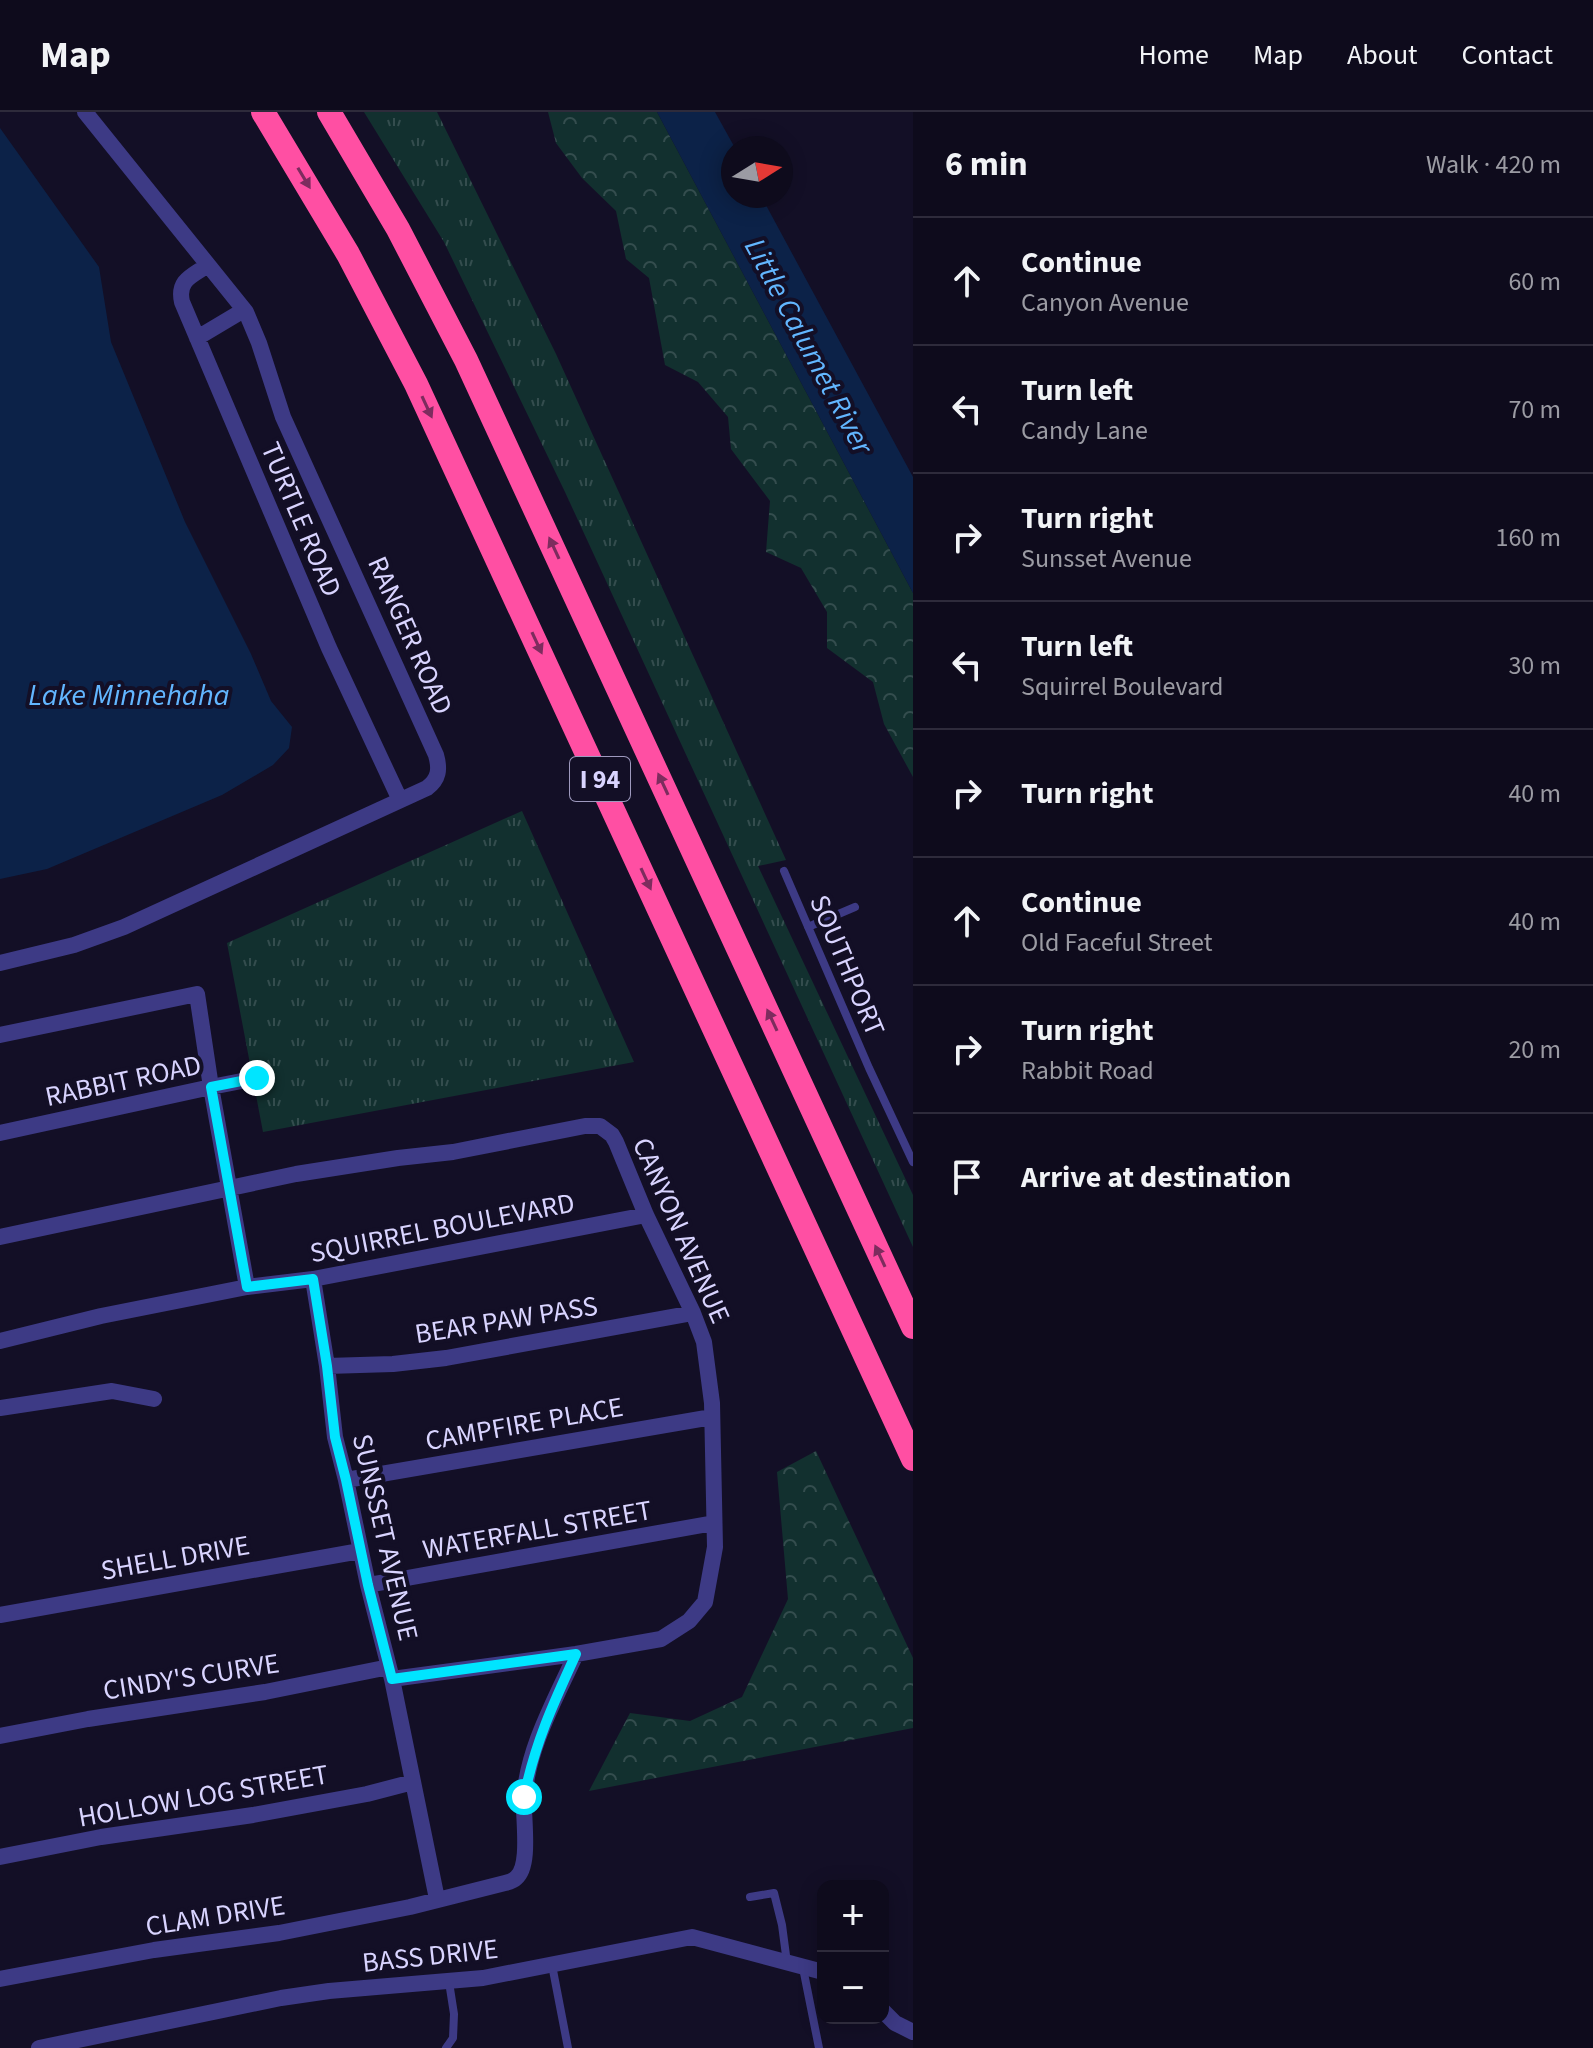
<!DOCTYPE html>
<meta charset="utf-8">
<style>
:root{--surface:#0e0b1c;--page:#1c1929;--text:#f1f3f6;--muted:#9b9ba3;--line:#2e2b3b}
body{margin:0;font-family:"Source Sans 3",sans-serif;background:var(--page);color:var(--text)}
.controls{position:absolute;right:24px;bottom:24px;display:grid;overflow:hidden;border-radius:16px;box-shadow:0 4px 20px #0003}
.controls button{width:72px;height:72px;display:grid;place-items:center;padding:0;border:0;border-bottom:2px solid var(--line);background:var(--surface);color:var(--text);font:40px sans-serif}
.compass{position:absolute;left:721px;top:24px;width:72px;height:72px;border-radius:50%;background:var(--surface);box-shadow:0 4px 20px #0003;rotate:79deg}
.stop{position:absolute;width:24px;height:24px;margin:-18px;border:6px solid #00e5ff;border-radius:50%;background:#fff}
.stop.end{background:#00e5ff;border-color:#fff;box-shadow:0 2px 8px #0008}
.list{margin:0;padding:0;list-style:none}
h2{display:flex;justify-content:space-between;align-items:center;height:104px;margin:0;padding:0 32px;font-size:34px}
h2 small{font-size:26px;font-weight:400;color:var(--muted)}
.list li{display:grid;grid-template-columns:52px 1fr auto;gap:24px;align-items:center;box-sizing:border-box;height:128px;padding:0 32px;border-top:2px solid var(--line)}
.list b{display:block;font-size:30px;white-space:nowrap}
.list p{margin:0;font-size:26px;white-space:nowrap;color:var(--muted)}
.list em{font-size:26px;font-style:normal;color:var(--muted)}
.icon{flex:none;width:44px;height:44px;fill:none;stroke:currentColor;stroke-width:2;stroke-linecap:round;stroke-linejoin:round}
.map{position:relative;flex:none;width:913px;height:1936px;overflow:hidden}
header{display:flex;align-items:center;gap:48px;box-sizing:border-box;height:112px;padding:0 40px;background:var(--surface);border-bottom:2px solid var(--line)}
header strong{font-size:38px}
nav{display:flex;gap:44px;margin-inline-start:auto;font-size:28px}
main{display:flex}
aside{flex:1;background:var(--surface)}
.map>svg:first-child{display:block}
</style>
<header>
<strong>Map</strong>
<nav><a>Home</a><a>Map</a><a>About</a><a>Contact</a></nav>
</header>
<main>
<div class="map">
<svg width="913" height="1936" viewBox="0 0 913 1936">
<defs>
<pattern id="grass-tufts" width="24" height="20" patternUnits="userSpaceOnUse" patternTransform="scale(2)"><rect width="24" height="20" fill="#12302f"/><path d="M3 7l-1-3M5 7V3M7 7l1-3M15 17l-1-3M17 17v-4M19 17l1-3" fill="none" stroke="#344d4e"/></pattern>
<pattern id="forest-crowns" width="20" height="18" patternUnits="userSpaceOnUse" patternTransform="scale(2)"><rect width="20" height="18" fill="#12302f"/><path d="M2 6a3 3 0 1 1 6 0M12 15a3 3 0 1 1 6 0" fill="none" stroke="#344d4e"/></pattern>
</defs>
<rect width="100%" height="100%" fill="#130f26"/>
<!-- grass -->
<path fill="url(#grass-tufts)" d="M 364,0 L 437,0 L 556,242 L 786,748 L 758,754 L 913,1083 L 913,1135 L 565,380 L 444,130 Z
M 522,699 L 634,950 L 263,1020 L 227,831 Z"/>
<!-- forest -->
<path fill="url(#forest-crowns)" d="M 548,0 L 657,0 L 913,481 L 913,665 L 884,612 L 873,570 L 827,536 L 827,500 L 801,456 L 766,440 L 770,389 L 731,337 L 728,305 L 698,270 L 665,253 L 649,166 L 626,147 L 616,99 L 582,66 L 556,31 Z
M 816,1339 L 913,1546 L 913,1616 L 589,1679 L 630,1601 L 690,1609 L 742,1585 L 788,1487 L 777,1360 Z"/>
<!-- water -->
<path fill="#0c2248" d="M 657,0 L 715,0 L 735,36 L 733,36 L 733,84 L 761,84 L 913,365 L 913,481 Z
M 0,16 L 99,155 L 111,230 L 185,410 L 251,542 L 271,589 L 292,615 L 289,636 L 273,653 L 222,683 L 47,757 L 0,767 Z"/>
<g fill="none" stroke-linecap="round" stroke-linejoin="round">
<!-- lane -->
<path stroke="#3d3a85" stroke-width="8" d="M 784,759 L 869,956 L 913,1050
M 808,815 L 855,795
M 750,1785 L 774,1781 L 782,1813 L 787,1851
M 552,1853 L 568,1936
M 803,1856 L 819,1936
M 446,1936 L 453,1926 L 454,1902 L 449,1870"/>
<!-- street -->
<path stroke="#3d3a85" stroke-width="16" d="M 208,153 C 192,164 177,168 182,190 L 329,536 L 400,688
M 197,226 L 244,198
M 0,851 L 74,833 L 124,815 L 427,676 C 439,667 440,657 436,643 L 283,305 L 259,231 L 246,200 L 85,0
M 0,923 L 197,882 L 211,975 L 247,1175
M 0,1021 L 211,975 L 257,966
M 0,1125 L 296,1062 L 398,1046 L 453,1040 L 585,1014 L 600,1014 L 612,1023 L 616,1030 L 646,1103 L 693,1201 L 704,1230 L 712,1291 L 715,1435 L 705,1490 L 689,1509 L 661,1527 L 576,1542 L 392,1567
M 313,1167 L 327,1254 L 335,1325 L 346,1368 L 368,1473 L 392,1567 L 437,1787
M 0,1229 L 101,1204 L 247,1175 L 313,1167 L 646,1103
M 327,1254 L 393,1252 L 446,1246 L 693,1201
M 0,1296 L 112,1279 L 154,1287
M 346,1368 L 712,1305
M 368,1473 L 714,1411
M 0,1503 L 360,1439
M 0,1624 L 88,1607 L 265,1580 L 389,1555
M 0,1745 L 101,1725 L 253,1703 L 367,1682 L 413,1670
M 0,1867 L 154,1838 L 279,1821 L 410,1795 L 505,1771 C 509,1770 513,1769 516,1766 C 531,1754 523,1707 524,1688 C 527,1637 555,1588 576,1542
M 883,1899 L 895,1911 L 913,1920
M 39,1936 L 281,1886 L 329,1879 L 483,1866 L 692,1825 L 823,1860"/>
<!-- highway -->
<path stroke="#ff4fa3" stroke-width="24" d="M 263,0 L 348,142 L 416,272 L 913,1347
M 329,0 L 398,117 L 466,248 L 913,1215"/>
</g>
<!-- one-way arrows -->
<defs><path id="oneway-solid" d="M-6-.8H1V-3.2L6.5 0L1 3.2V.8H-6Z" transform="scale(2)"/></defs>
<g fill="#7d2c5e">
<use href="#oneway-solid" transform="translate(304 66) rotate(59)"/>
<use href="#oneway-solid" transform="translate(427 295) rotate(65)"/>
<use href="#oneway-solid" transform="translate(554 436) rotate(-115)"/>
<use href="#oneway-solid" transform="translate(537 531) rotate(65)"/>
<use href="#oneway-solid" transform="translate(663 672) rotate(-115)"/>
<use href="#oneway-solid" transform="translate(646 767) rotate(65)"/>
<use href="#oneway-solid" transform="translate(772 908) rotate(-115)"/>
<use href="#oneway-solid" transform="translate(880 1144) rotate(-115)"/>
</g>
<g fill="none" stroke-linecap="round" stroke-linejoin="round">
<!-- route -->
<path stroke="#00e5ff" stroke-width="10" d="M 257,966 L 211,975 L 247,1175 L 313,1167 L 327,1254 L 335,1325 L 346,1368 L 368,1473 L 392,1567 L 576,1542 C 553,1592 535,1631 524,1685"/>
</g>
<g text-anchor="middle" stroke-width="8" stroke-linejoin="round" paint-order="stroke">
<!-- shield labels -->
<rect fill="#130f26" stroke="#9e99be" stroke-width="2" x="570" y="645" width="60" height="44" rx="6"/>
<g font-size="26" font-weight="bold" fill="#d9d4ff">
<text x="600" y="676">I 94</text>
</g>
<!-- street labels -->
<g font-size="28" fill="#d9d4ff" stroke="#130f26">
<text transform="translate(302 407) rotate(67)" y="10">TURTLE ROAD</text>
<text transform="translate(411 523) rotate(66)" y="10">RANGER ROAD</text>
<text transform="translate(848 853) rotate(67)" y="10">SOUTHPORT</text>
<text transform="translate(123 968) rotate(-12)" y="10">RABBIT ROAD</text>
<text transform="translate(442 1115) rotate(-11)" y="10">SQUIRREL BOULEVARD</text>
<text transform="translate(682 1118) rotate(66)" y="10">CANYON AVENUE</text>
<text transform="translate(506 1207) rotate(-9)" y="10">BEAR PAW PASS</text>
<text transform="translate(524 1311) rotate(-10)" y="10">CAMPFIRE PLACE</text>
<text transform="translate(537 1417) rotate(-10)" y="10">WATERFALL STREET</text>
<text transform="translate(386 1425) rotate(77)" y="10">SUNSSET AVENUE</text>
<text transform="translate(175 1445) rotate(-10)" y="10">SHELL DRIVE</text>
<text transform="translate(191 1564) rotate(-9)" y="10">CINDY'S CURVE</text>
<text transform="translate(203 1683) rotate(-10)" y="10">HOLLOW LOG STREET</text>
<text transform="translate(215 1803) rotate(-9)" y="10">CLAM DRIVE</text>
<text transform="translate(430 1843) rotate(-6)" y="10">BASS DRIVE</text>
</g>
<!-- water labels -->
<g font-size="30" font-style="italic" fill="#62b6ff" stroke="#130f26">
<text transform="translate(809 234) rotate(62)" y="10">Little Calumet River</text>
<text x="129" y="593">Lake Minnehaha</text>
</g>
</g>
</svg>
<div class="controls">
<button>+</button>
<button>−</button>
</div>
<svg class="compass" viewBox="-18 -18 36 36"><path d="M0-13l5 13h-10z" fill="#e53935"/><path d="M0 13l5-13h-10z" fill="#9b9ba3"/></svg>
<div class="stop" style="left:524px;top:1685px"></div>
<div class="stop end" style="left:257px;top:966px"></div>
</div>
<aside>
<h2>6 min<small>Walk · 420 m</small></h2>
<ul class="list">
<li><svg class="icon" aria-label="ahead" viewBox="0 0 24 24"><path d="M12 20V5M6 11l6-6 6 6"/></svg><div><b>Continue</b><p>Canyon Avenue</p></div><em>60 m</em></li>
<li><svg class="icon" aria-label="left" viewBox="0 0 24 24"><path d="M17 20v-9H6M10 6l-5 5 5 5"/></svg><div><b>Turn left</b><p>Candy Lane</p></div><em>70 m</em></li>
<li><svg class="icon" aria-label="right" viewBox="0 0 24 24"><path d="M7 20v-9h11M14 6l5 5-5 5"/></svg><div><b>Turn right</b><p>Sunsset Avenue</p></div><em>160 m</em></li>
<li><svg class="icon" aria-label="left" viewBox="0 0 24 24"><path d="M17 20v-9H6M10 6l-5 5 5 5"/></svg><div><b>Turn left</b><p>Squirrel Boulevard</p></div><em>30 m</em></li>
<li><svg class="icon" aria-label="right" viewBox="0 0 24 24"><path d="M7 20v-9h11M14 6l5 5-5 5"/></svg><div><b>Turn right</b></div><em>40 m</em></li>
<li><svg class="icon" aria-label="ahead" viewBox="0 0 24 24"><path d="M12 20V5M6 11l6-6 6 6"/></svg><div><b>Continue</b><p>Old Faceful Street</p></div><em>40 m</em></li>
<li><svg class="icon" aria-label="right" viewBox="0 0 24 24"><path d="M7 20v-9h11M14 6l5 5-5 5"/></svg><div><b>Turn right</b><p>Rabbit Road</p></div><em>20 m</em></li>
<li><svg class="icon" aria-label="arrive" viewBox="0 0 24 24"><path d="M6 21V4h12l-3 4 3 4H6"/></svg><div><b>Arrive at destination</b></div></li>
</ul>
</aside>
</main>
